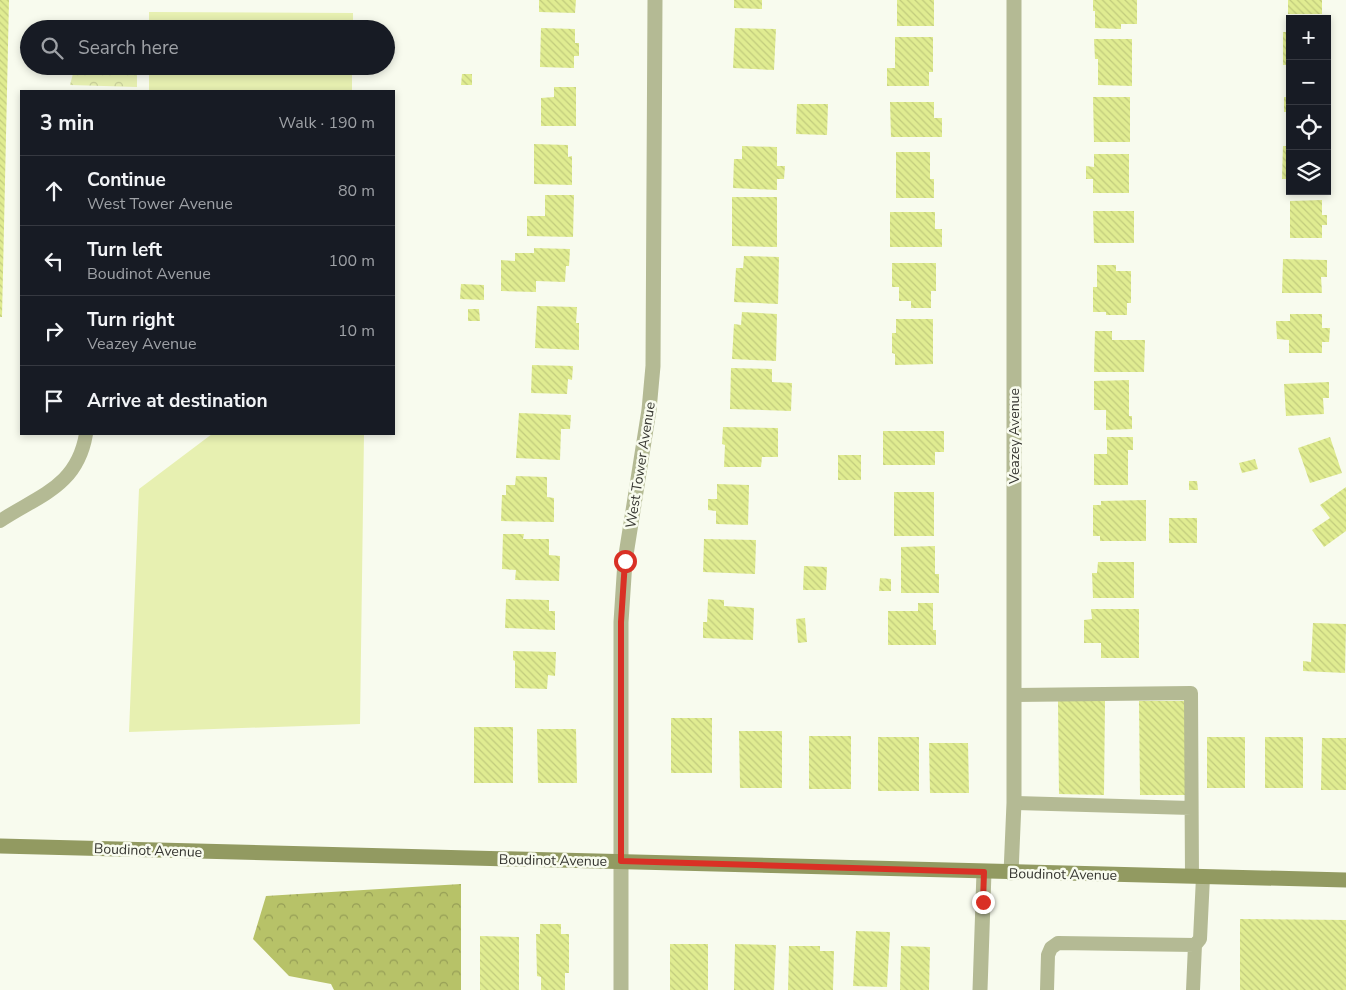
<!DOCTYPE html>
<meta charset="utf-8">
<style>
:root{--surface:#171b24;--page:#20242c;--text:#f1f3f6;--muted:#9ea1a6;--line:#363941}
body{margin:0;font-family:"Nunito Sans",sans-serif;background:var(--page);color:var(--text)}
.controls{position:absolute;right:15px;top:15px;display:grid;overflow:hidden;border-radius:0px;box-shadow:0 2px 8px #0003}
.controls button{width:45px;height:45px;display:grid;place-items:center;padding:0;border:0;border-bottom:1px solid var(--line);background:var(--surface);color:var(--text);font:25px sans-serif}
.stop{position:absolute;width:15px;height:15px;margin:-11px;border:4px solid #d93025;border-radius:50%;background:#fff}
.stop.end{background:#d93025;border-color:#fff;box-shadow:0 1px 5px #0008}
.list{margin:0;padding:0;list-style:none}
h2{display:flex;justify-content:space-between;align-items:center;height:65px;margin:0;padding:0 20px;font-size:21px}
h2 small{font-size:16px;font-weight:400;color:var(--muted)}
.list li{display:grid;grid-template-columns:32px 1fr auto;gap:15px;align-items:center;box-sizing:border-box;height:70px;padding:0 20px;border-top:1px solid var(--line)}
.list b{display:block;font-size:19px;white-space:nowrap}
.list p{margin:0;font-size:16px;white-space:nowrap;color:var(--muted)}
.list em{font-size:16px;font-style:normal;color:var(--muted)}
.icon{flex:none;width:28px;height:28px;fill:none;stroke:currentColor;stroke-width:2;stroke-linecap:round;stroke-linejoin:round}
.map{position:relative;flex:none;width:1346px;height:990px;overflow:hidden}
.search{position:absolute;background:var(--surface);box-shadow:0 2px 8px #0003;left:20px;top:20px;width:375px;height:55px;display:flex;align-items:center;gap:12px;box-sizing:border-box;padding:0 18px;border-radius:28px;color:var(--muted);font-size:19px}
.panel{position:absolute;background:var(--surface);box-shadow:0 2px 8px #0003;left:20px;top:90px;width:375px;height:345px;border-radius:0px}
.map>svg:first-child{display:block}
</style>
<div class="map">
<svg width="1346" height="990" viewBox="0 0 1346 990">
<defs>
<pattern id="forest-crowns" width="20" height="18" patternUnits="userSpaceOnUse" patternTransform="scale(1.25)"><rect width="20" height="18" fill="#b7c268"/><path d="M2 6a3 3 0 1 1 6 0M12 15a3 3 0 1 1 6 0" fill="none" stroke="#969e56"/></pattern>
<pattern id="park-crowns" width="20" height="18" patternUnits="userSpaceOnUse" patternTransform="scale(1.25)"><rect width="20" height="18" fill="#e7f0b1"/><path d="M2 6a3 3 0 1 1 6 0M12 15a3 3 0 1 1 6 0" fill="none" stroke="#c7ce99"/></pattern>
<pattern id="building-back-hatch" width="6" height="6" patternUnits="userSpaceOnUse" patternTransform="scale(1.25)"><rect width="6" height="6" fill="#e0ec91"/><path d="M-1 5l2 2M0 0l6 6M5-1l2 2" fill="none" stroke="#c1cb7d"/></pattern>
</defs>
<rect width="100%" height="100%" fill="#f8fbee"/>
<!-- forest -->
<path fill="url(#forest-crowns)" d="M 461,884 L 461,990 L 334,990 L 331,984 L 289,976 L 253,939 L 266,896 Z"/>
<!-- park -->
<path fill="url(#park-crowns)" d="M 75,66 L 137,66 L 137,87 L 70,85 Z"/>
<!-- pitch -->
<path fill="#e7f0b1" d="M 149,12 L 353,13 L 353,29 L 149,29 Z
M 149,66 L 352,66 L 352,91 L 149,91 Z
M 212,434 L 364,434 L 360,724 L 129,732 L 139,489 Z"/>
<!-- building -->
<path fill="url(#building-back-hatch)" d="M 0,0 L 9,0 L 2,317 L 0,317 Z
M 539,0 L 576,0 L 575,13 L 539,12 Z
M 734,0 L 762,0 L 762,9 L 734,8 Z
M 897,0 L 934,0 L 934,26 L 897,26 Z
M 1093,0 L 1137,0 L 1137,24 L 1121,24 L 1121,29 L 1095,28 L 1095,11 L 1093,11 Z
M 1288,0 L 1322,0 L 1322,14 L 1288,14 Z
M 541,28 L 575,29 L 575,43 L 579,43 L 579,56 L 574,56 L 574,68 L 540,67 Z
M 735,28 L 776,29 L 774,70 L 733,68 Z
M 1283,32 L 1290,32 L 1290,65 L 1283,65 Z
M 895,37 L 933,37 L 933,72 L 929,72 L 929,86 L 887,86 L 887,68 L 895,68 Z
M 1094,39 L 1132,39 L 1132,86 L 1098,85 L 1098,59 L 1095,59 Z
M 462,74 L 472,74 L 472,85 L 461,85 Z
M 554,87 L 576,87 L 576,126 L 541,126 L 541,98 L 554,97 Z
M 1093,97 L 1130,97 L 1130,142 L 1094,142 Z
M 1284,97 L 1290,97 L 1290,112 L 1284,112 Z
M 890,102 L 934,102 L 934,118 L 942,118 L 942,137 L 891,137 Z
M 797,104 L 828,104 L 827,135 L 796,134 Z
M 534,144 L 568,145 L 568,157 L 572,156 L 572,185 L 534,184 Z
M 742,146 L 777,147 L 777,166 L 785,166 L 784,179 L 777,179 L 777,190 L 733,188 L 734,159 L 742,159 Z
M 1283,146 L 1290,146 L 1290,179 L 1282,179 Z
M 896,152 L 930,152 L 930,179 L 934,179 L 934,198 L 896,198 Z
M 1094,154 L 1129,154 L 1129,193 L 1093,193 L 1093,179 L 1086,179 L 1086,166 L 1094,167 Z
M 545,195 L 574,195 L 573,237 L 527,236 L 527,216 L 545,216 Z
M 732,197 L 777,197 L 777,247 L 732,246 Z
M 1322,200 L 1322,215 L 1327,215 L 1327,225 L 1322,225 L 1322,238 L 1290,238 L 1290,201 Z
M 1093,211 L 1134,211 L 1134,243 L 1094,243 Z
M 890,212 L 935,212 L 935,229 L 942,229 L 942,247 L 890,247 Z
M 534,248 L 570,249 L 569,266 L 566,266 L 565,282 L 536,281 L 536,292 L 501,291 L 501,260 L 515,261 L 515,253 L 534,253 Z
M 744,256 L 779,257 L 778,304 L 734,302 L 736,268 L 743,268 Z
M 1283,259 L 1327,260 L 1327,277 L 1321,277 L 1322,293 L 1282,293 Z
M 892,263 L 936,263 L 936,291 L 931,291 L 931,308 L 911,308 L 911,301 L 899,301 L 899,287 L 892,287 Z
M 1097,265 L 1116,265 L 1116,271 L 1131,271 L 1131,303 L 1127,303 L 1127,315 L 1106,315 L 1106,312 L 1093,312 L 1093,287 L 1097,287 Z
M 461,284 L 484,285 L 484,300 L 460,299 Z
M 537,306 L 577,307 L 576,323 L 579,323 L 579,350 L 535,348 Z
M 468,309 L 479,309 L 480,321 L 468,321 Z
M 742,312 L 777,314 L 776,361 L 732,359 L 734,324 L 741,325 Z
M 1290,314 L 1322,314 L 1322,328 L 1330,328 L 1329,342 L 1322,342 L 1322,353 L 1289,353 L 1289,340 L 1277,339 L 1276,321 L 1290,321 Z
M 896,319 L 933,319 L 933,364 L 895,365 L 895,354 L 892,353 L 892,333 L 896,333 Z
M 1095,331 L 1112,331 L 1112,340 L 1145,340 L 1144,372 L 1094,372 Z
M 532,365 L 573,366 L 572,380 L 568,379 L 567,394 L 531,393 Z
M 731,368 L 772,369 L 772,382 L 792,383 L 791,411 L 730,409 Z
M 1129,380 L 1129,416 L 1132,416 L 1132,429 L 1106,430 L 1106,410 L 1094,410 L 1094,381 Z
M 1329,382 L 1329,398 L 1323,398 L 1324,414 L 1286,416 L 1284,384 Z
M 519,413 L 571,415 L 570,429 L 561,429 L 560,460 L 516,458 Z
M 723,427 L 778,428 L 778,457 L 762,457 L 761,467 L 724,467 L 725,445 L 722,444 Z
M 883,431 L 944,431 L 944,452 L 935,452 L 935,465 L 883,465 Z
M 1107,437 L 1133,437 L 1133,450 L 1128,450 L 1128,485 L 1094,485 L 1094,454 L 1107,454 Z
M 1330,437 L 1342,473 L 1310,483 L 1298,448 Z
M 838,455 L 861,455 L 861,480 L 838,480 Z
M 1255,459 L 1258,469 L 1242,473 L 1239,463 Z
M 516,476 L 547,477 L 547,497 L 554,498 L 554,522 L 501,521 L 502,495 L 506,495 L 506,485 L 515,485 Z
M 1189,481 L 1197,481 L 1198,490 L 1189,490 Z
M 717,484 L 749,485 L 748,525 L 716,524 L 716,511 L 708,510 L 708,499 L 717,499 Z
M 1346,487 L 1346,531 L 1324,547 L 1312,530 L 1330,518 L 1320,505 Z
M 894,492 L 934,492 L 934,536 L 894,536 Z
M 1146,500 L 1146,541 L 1100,541 L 1100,536 L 1093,536 L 1093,505 L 1101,505 L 1101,501 Z
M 1169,518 L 1197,518 L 1197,543 L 1169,543 Z
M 503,534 L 524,534 L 523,539 L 549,539 L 549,555 L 560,556 L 559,581 L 515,580 L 516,570 L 502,569 Z
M 704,539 L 756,540 L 755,574 L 703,572 Z
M 935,546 L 935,574 L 939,574 L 939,593 L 901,593 L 901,547 Z
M 1098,562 L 1134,562 L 1134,598 L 1093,598 L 1092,573 L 1097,573 Z
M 804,566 L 827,567 L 826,590 L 803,590 Z
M 880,578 L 891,579 L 891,591 L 879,591 Z
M 506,599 L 549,600 L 549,611 L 555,611 L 555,630 L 505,628 Z
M 708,599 L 724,600 L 724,606 L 754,608 L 753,640 L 703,638 L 703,622 L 707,622 Z
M 918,603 L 933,603 L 933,630 L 936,630 L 936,645 L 888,645 L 888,611 L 918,611 Z
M 1091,609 L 1139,609 L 1139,658 L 1101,658 L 1101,643 L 1084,643 L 1084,620 L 1092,619 Z
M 805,618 L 807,642 L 798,643 L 796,619 Z
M 1313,623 L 1346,624 L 1345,673 L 1303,671 L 1303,661 L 1311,662 Z
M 513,651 L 556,652 L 555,676 L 548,675 L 547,689 L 515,688 L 515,661 L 513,660 Z
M 1058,701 L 1105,701 L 1104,795 L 1059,794 Z
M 1139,701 L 1186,701 L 1186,795 L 1140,795 Z
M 671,718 L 712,718 L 712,773 L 671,773 Z
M 474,727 L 513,727 L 513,783 L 474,783 Z
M 537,729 L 576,729 L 577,783 L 538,783 Z
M 739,731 L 782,731 L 782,788 L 740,788 Z
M 809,736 L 851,736 L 851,789 L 809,789 Z
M 878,737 L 919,737 L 919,791 L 878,791 Z
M 1207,737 L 1245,737 L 1245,788 L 1207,788 Z
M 1265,737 L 1303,737 L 1303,788 L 1265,788 Z
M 1322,738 L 1346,738 L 1346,790 L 1321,790 Z
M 929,743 L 968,743 L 969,793 L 930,793 Z
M 1240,919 L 1346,920 L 1346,990 L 1240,990 Z
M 540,924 L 561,924 L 561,934 L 569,934 L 569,973 L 565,973 L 565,990 L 541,990 L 541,977 L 537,976 L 536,934 L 540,934 Z
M 856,931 L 890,932 L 887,987 L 853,986 Z
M 480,936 L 519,937 L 519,990 L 480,990 Z
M 670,944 L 708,944 L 708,990 L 670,990 Z
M 735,944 L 776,945 L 774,990 L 734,990 Z
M 789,946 L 820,946 L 820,951 L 834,951 L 833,990 L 788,990 Z
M 901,946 L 930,947 L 929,990 L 900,990 Z"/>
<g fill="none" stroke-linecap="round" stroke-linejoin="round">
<!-- lane -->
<path stroke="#b4ba94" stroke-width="14" d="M 0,521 C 39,495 77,487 86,434
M 1015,695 L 1191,693 L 1192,876
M 1014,803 L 1191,808
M 1047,990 L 1048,955 L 1051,948 L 1058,943 L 1195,945
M 1193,990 L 1195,945 L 1200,939 L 1203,877"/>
<!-- street -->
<path stroke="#b4ba94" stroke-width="15" d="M 1011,873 L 1014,803 L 1014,0
M 621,990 L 621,622 L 625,561 L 649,410 L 653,366 L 655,0
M 980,990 L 984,872"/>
<!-- secondary -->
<path stroke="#929a61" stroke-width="15" d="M 0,846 L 1346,880"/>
</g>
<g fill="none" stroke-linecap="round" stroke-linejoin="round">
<!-- route -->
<path stroke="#d93025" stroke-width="6" d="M 625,561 L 621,622 L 621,861 L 984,872 L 983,902"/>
</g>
<g text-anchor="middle" stroke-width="5" stroke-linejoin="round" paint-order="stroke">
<!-- street labels -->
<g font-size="14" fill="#353530" stroke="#f8fbee">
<text transform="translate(1014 436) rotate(-90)" y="5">Veazey Avenue</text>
<text transform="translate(640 465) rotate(-81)" y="5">West Tower Avenue</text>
<text transform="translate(148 850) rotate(2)" y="5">Boudinot Avenue</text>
<text transform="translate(553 860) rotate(1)" y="5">Boudinot Avenue</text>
<text transform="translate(1063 874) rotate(1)" y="5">Boudinot Avenue</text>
</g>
</g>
</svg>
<div class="controls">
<button>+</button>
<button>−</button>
<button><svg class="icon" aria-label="locate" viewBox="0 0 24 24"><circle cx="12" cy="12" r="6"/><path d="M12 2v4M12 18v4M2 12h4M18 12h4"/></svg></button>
<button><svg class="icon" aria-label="layers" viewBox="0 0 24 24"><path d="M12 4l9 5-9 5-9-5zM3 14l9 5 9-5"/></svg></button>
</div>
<div class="stop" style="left:625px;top:561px"></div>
<div class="stop end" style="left:983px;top:902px"></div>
<div class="search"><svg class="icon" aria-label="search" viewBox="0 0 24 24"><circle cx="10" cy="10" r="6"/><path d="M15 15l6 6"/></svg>Search here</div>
<section class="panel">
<h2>3 min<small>Walk · 190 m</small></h2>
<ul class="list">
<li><svg class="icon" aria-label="ahead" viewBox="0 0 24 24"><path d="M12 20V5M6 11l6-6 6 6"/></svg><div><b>Continue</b><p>West Tower Avenue</p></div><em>80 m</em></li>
<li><svg class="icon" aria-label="left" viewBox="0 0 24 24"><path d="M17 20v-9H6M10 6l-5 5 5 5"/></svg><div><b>Turn left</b><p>Boudinot Avenue</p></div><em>100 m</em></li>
<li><svg class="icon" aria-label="right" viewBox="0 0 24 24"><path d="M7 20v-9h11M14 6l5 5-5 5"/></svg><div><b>Turn right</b><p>Veazey Avenue</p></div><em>10 m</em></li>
<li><svg class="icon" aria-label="arrive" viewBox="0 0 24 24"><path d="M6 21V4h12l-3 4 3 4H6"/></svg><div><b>Arrive at destination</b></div></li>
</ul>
</section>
</div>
